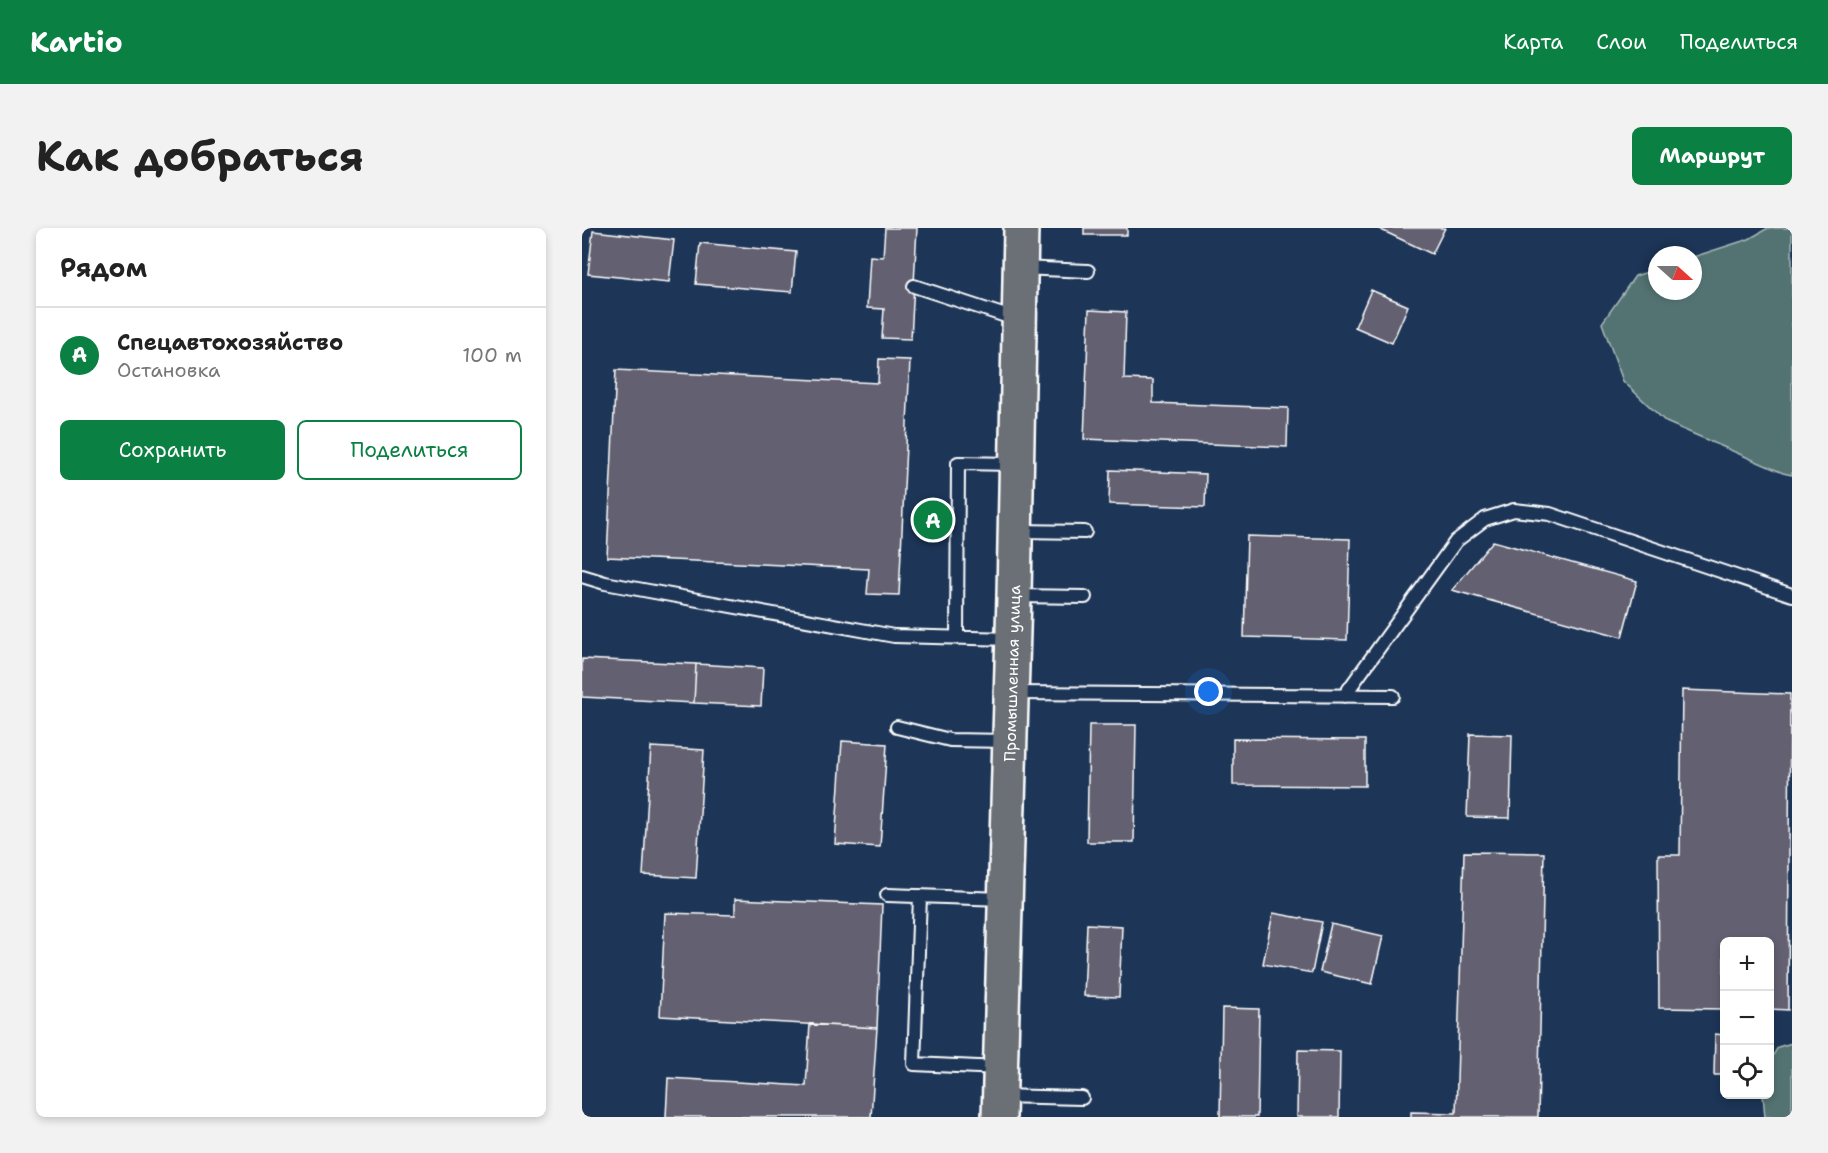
<!DOCTYPE html>
<html lang="ru">
<meta charset="utf-8">
<style>
:root{--surface:#fff;--page:#f2f2f2;--text:#222;--muted:#767676;--line:#e0e0e0;--accent:#0b8043}
body{margin:0;font-family:"Shantell Sans",sans-serif;background:var(--page);color:var(--text)}
.controls{position:absolute;right:18px;bottom:18px;display:grid;overflow:hidden;border-radius:9px;box-shadow:0 3px 9px #0003}
.controls button{width:54px;height:54px;display:grid;place-items:center;padding:0;border:0;border-bottom:2px solid var(--line);background:var(--surface);color:var(--text);font:30px sans-serif}
.compass{position:absolute;left:1066px;top:18px;width:54px;height:54px;border-radius:50%;background:var(--surface);box-shadow:0 3px 9px #0003;rotate:111deg}
.you{position:absolute;left:627px;top:464px;width:21px;height:21px;margin:-15px;border:4px solid #fff;border-radius:50%;background:#1a73e8;box-shadow:0 0 0 9px #1a73e833}
.badge{display:grid;place-items:center;width:39px;height:39px;border-radius:50%;background:var(--accent);color:#fff;font-size:20px;font-weight:700}
.pin{position:absolute;translate:-50% -50%;border:3px solid #fff;box-shadow:0 2px 6px #0006}
.list{margin:0;padding:0;list-style:none}
h2{display:flex;justify-content:space-between;align-items:center;height:78px;margin:0;padding:0 24px;font-size:26px}
h2 small{font-size:20px;font-weight:400;color:var(--muted)}
.list li{display:grid;grid-template-columns:39px 1fr auto;gap:18px;align-items:center;box-sizing:border-box;height:96px;padding:0 24px;border-top:2px solid var(--line)}
.list b{display:block;font-size:22px;white-space:nowrap}
.list p{margin:0;font-size:20px;white-space:nowrap;color:var(--muted)}
.list em{font-size:20px;font-style:normal;color:var(--muted)}
.actions{display:flex;gap:12px;padding:18px 24px}
.actions a{flex:1;padding:14px 0;border:2px solid var(--accent);border-radius:9px;text-align:center;font-size:21px;color:var(--accent)}
.actions .main{background:var(--accent);color:#fff}
.icon{flex:none;width:33px;height:33px;fill:none;stroke:currentColor;stroke-width:2;stroke-linecap:round;stroke-linejoin:round}
.map{position:relative;flex:none;width:1210px;height:889px;overflow:hidden;border-radius:9px}
header{display:flex;align-items:center;gap:36px;box-sizing:border-box;height:84px;padding:0 30px;background:var(--accent);color:#fff}
header strong{font-size:28px}
nav{display:flex;gap:33px;margin-inline-start:auto;font-size:21px}
.intro{display:flex;align-items:center;justify-content:space-between;box-sizing:border-box;height:144px;padding:0 36px}
h1{margin:0;font-size:42px}
.button{padding:15px 27px;border-radius:9px;background:var(--accent);color:#fff;font-size:21px;font-weight:700}
main{display:flex;gap:36px;padding:0 36px}
aside{flex:1;background:var(--surface);border-radius:9px;box-shadow:0 3px 9px #0003}
.map>svg:first-child{display:block}
</style>
<header>
<strong>Kartio</strong>
<nav><a>Карта</a><a>Слои</a><a>Поделиться</a></nav>
</header>
<div class="intro"><h1>Как добраться</h1><a class="button">Маршрут</a></div>
<main>
<aside>
<h2>Рядом<small></small></h2>
<ul class="list">
<li><span class="badge">A</span><div><b>Спецавтохозяйство</b><p>Остановка</p></div><em>100 m</em></li>
</ul>
<div class="actions"><a class="main">Сохранить</a><a>Поделиться</a></div>
</aside>
<div class="map">
<svg width="1210" height="889" viewBox="0 0 1210 889">
<rect width="100%" height="100%" fill="#1d3557"/>
<filter id="ink" filterUnits="userSpaceOnUse"><feTurbulence type="fractalNoise" baseFrequency=".0167" numOctaves="2"/><feDisplacementMap in="SourceGraphic" scale="12" xChannelSelector="R" yChannelSelector="G"/><feConvolveMatrix kernelMatrix="1 2 1 2 8 2 1 2 1" color-interpolation-filters="sRGB"/></filter>
<g filter="url(#ink)">
<!-- green -->
<path fill="#537372" stroke="#a9b9b8" stroke-width="1.5" d="M 1186,0 L 1210,0 L 1210,247 L 1201,245 L 1084,194 L 1041,153 L 1020,95 L 1053,48 L 1075,41 L 1075,63 L 1111,63 L 1111,29 L 1167,11 Z
M 1210,815 L 1210,889 L 1183,889 L 1181,867 L 1188,866 L 1188,833 L 1196,819 Z"/>
<!-- building -->
<path fill="#646071" stroke="#fff" stroke-width="1.5" d="M 303,0 L 335,0 L 329,111 L 300,110 L 302,81 L 285,80 L 288,28 L 301,29 Z
M 502,0 L 545,0 L 545,7 L 502,7 Z
M 795,0 L 863,0 L 850,26 Z
M 11,3 L 92,12 L 87,54 L 6,46 Z
M 118,15 L 214,24 L 210,64 L 114,56 Z
M 789,62 L 826,78 L 810,115 L 773,99 Z
M 507,82 L 544,84 L 542,151 L 571,152 L 571,175 L 706,180 L 705,219 L 502,211 Z
M 297,131 L 328,132 L 317,367 L 285,366 L 287,341 L 25,329 L 34,142 L 296,155 Z
M 528,242 L 624,246 L 623,279 L 527,276 Z
M 665,308 L 768,311 L 765,412 L 662,409 Z
M 911,313 L 1055,353 L 1040,409 L 870,362 Z
M 0,431 L 114,436 L 112,475 L 0,469 Z
M 114,436 L 181,440 L 179,478 L 112,475 Z
M 1100,462 L 1208,466 L 1206,782 L 1188,781 L 1188,714 L 1142,714 L 1142,781 L 1077,780 L 1076,627 L 1098,627 Z
M 507,497 L 554,497 L 552,614 L 505,614 Z
M 888,506 L 930,507 L 928,590 L 885,589 Z
M 651,511 L 783,512 L 783,558 L 651,557 Z
M 260,513 L 305,516 L 298,619 L 253,616 Z
M 69,519 L 122,522 L 114,650 L 61,647 Z
M 882,624 L 962,625 L 956,889 L 829,889 L 829,884 L 874,885 Z
M 153,671 L 300,677 L 295,800 L 78,788 L 83,685 L 153,687 Z
M 691,685 L 740,694 L 730,745 L 681,736 Z
M 505,696 L 540,698 L 537,769 L 502,768 Z
M 749,696 L 801,708 L 790,756 L 738,744 Z
M 640,780 L 677,781 L 675,889 L 638,889 Z
M 228,796 L 295,800 L 289,889 L 84,889 L 86,850 L 224,858 Z
M 1133,806 L 1142,807 L 1142,847 L 1132,847 Z
M 716,822 L 758,823 L 757,889 L 715,889 Z"/>
<g fill="none" stroke-linecap="round" stroke-linejoin="round">
<defs>
<path id="service" d="M 439,40 L 506,43
M 332,58 L 436,92
M 435,303 L 503,304
M 0,348 L 23,355 L 312,408 L 430,411
M 433,368 L 503,369
M 375,410 L 376,235 L 433,236
M 430,465 L 811,468
M 762,468 L 874,313 L 903,291 L 932,282 L 968,286 L 1210,367
M 315,499 L 368,512 L 426,513
M 305,667 L 421,671
M 338,668 L 332,836 L 417,840
M 418,868 L 500,870"/>
<g id="primary">
<path id="s1" d="M 417,889 L 432,368 L 439,0"/>
</g>
</defs>
<!-- service casing -->
<use href="#service" stroke="#fff" stroke-width="16"/>
<!-- primary casing -->
<use href="#primary" stroke="#fff" stroke-width="38"/>
<!-- service -->
<use href="#service" stroke="#1d3557" stroke-width="12"/>
<!-- primary -->
<use href="#primary" stroke="#6b6f75" stroke-width="33"/>
</g>
</g>
<g text-anchor="middle" stroke-width="4.5" stroke-linejoin="round" paint-order="stroke">
<!-- street labels -->
<g font-size="16" fill="#fff" stroke="#1d3557">
<text dy="6" stroke="none"><textPath href="#s1" startOffset="444">Промышленная улица</textPath></text>
</g>
</g>
</svg>
<div class="controls">
<button>+</button>
<button>−</button>
<button><svg class="icon" aria-label="locate" viewBox="0 0 24 24"><circle cx="12" cy="12" r="6"/><path d="M12 2v4M12 18v4M2 12h4M18 12h4"/></svg></button>
</div>
<svg class="compass" viewBox="-18 -18 36 36"><path d="M0-13l5 13h-10z" fill="#e53935"/><path d="M0 13l5-13h-10z" fill="#767676"/></svg>
<div class="you"></div>
<div class="pin badge" style="left:351px;top:292px">A</div>
</div>
</main>
